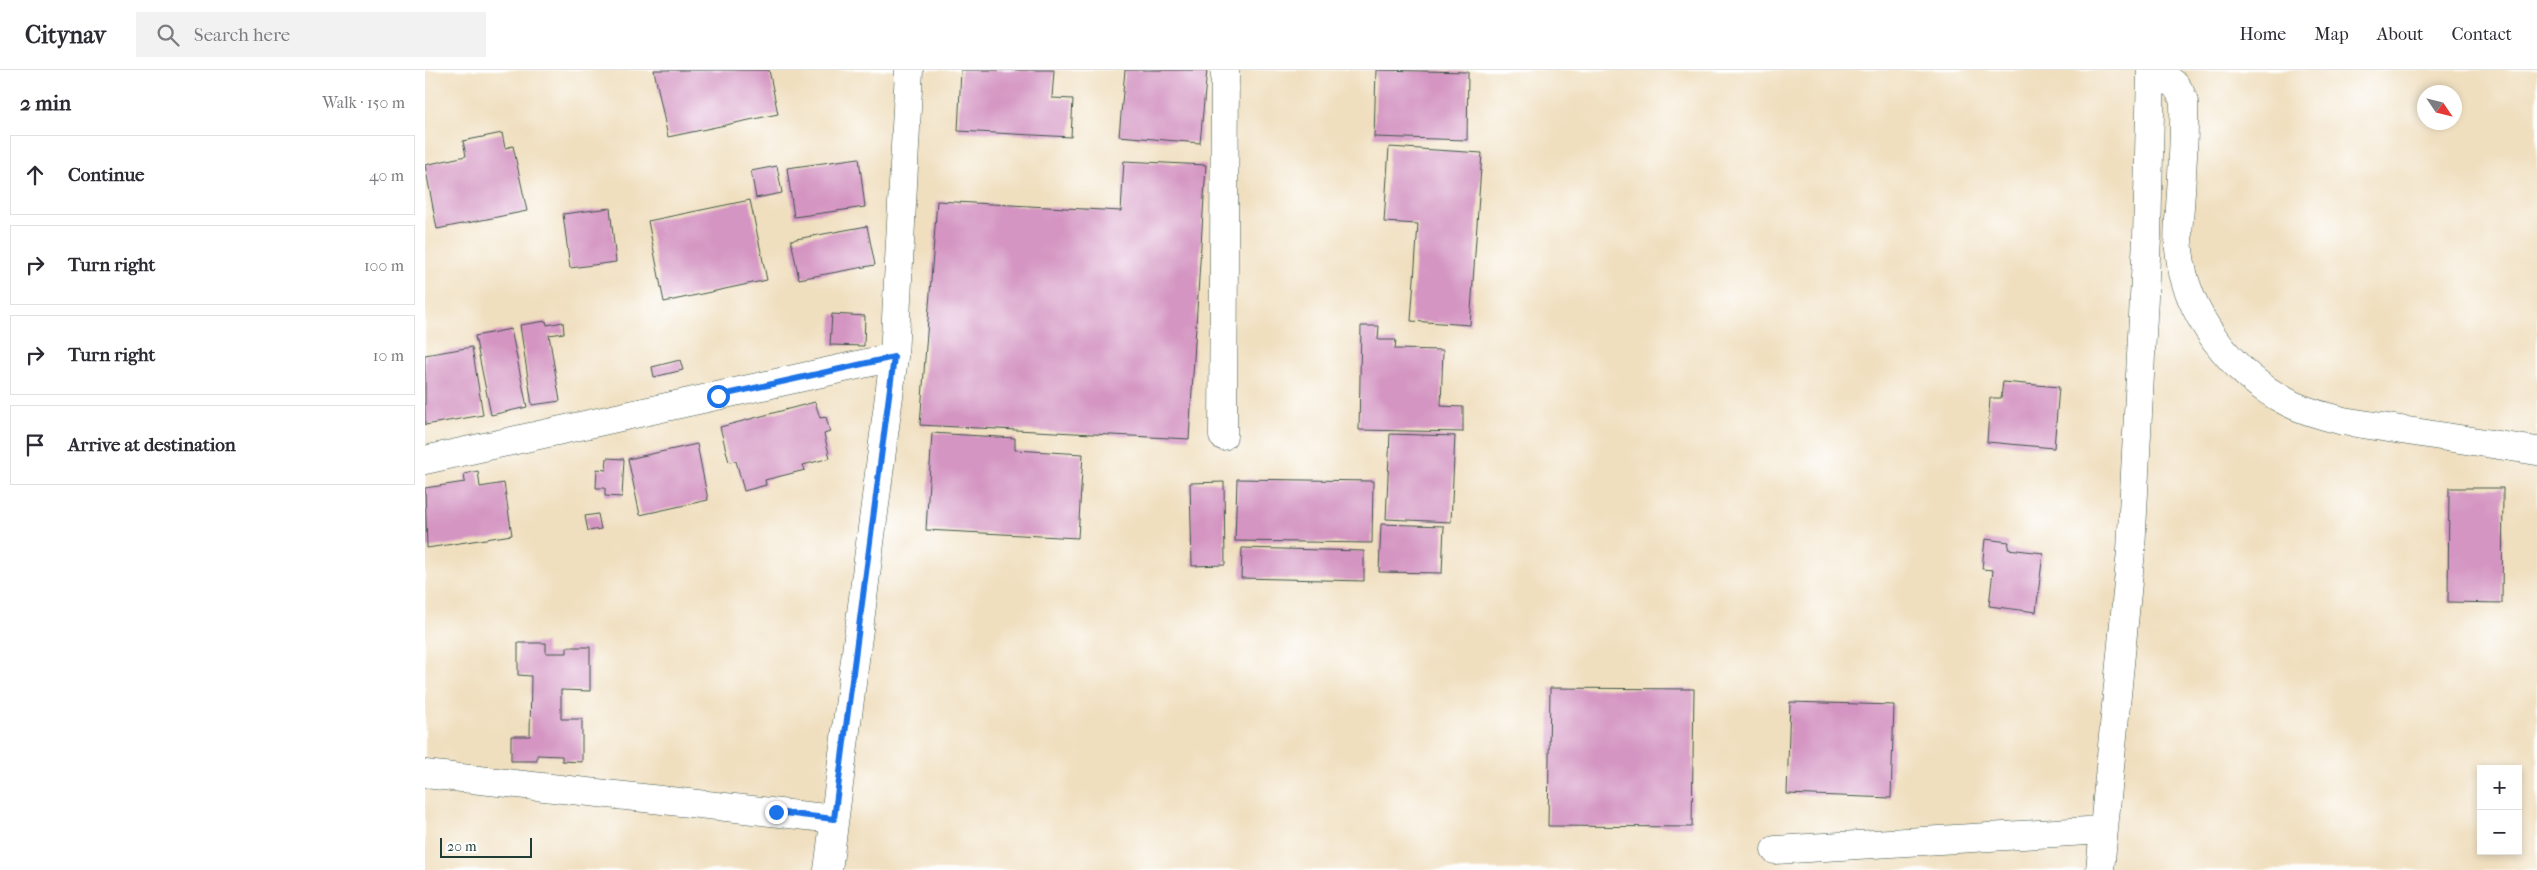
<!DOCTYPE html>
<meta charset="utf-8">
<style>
:root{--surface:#fff;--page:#f2f2f3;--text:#2b2b33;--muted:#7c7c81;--line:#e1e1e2}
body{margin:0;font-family:"IM FELL French Canon",serif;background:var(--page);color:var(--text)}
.controls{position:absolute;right:15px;bottom:15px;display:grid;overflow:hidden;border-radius:0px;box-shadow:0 2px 8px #0003}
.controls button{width:45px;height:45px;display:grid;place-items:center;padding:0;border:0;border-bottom:1px solid var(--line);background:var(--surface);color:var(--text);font:25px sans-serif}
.compass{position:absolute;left:1992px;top:15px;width:45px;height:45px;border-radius:50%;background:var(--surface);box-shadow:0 2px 8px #0003;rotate:125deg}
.scale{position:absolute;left:15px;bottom:12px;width:92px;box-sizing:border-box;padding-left:5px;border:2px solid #1f3d34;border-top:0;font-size:14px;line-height:18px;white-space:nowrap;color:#1f3d34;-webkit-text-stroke:4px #fff;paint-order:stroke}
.stop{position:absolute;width:15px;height:15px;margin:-11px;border:4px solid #1a73e8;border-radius:50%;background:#fff}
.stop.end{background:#1a73e8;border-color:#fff;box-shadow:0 1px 5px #0008}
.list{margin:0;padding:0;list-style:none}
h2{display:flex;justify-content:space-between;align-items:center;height:65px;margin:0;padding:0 20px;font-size:21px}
h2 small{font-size:16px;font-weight:400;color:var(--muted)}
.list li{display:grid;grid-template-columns:32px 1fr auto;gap:15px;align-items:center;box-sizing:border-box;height:80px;margin:0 10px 10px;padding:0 10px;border:1px solid var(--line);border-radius:0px}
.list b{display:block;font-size:19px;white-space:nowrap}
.list em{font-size:16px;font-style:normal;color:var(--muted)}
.icon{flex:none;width:28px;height:28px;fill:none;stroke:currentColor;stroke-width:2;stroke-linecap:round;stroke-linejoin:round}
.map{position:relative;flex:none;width:2112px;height:800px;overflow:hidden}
header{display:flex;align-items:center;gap:30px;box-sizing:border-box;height:70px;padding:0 25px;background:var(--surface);border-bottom:1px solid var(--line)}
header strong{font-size:24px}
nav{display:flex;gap:28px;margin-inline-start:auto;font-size:18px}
.search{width:350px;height:45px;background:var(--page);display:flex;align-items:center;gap:12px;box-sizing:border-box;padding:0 18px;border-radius:0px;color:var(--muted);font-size:19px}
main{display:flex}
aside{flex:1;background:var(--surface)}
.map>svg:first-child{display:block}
</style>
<header>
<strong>Citynav</strong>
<div class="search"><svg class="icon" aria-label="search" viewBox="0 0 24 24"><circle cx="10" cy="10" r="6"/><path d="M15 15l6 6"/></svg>Search here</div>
<nav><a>Home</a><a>Map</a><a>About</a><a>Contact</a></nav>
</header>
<main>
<aside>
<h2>2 min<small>Walk · 150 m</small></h2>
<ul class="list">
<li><svg class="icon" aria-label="ahead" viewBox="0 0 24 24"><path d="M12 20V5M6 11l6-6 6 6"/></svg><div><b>Continue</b></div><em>40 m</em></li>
<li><svg class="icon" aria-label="right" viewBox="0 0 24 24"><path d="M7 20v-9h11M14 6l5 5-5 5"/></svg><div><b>Turn right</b></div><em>100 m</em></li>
<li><svg class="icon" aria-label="right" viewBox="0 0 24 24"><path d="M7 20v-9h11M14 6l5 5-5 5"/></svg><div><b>Turn right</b></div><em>10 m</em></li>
<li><svg class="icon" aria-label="arrive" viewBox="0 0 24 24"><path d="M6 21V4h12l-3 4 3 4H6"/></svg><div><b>Arrive at destination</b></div></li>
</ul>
</aside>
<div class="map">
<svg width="2112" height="800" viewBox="0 0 2112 800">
<rect width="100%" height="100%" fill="#fff"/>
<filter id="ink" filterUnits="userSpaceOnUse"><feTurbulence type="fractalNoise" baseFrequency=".02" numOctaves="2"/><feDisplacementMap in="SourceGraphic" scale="10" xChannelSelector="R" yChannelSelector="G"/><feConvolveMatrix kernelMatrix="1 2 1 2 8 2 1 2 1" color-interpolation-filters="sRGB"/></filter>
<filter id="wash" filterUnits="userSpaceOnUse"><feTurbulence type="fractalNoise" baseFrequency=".0096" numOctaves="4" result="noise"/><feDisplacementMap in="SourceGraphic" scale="20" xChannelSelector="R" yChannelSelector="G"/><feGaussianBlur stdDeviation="1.12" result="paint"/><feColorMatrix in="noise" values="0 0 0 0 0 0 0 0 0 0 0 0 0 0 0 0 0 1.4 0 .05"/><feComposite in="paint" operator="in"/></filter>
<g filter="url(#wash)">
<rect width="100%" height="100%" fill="#f0dfbf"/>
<g id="blocks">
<!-- building -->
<path fill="#d495c2" d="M 229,0 L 344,0 L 353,44 L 243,67 Z
M 536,0 L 629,0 L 627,28 L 648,29 L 646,67 L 533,61 Z
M 700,0 L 782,0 L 775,73 L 694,66 Z
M 951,0 L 1043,2 L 1042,70 L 949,67 Z
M 77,63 L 80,78 L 88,76 L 102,141 L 12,159 L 0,95 L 41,86 L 38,71 Z
M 964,77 L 1057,83 L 1045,255 L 986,251 L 993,154 L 959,152 Z
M 434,88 L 440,137 L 369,147 L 362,98 Z
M 699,91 L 781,95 L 764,369 L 495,355 L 512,131 L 696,141 Z
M 352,96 L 357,123 L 331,128 L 326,101 Z
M 325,130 L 342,210 L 239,232 L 223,151 Z
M 185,138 L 191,192 L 145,198 L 138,144 Z
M 442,156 L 450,195 L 374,209 L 366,170 Z
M 407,244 L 440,246 L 439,276 L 405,275 Z
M 121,251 L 122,255 L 138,252 L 139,263 L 124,265 L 135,331 L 107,335 L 95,255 Z
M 936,256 L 954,256 L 953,270 L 971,270 L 970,279 L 1018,280 L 1016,336 L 1038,337 L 1038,362 L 934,360 Z
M 86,259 L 102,337 L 66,345 L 50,266 Z
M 47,277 L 58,345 L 0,355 L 0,285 Z
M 255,290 L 258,300 L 229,307 L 227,297 Z
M 1578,312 L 1634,317 L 1629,378 L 1562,372 L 1565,328 L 1576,328 Z
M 390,332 L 395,348 L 401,347 L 405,362 L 399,364 L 405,388 L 378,395 L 380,400 L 340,410 L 341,415 L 319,421 L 311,391 L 304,392 L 295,357 Z
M 507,363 L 590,368 L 590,380 L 658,384 L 653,468 L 501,460 Z
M 965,364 L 1030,366 L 1026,452 L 961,449 Z
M 272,374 L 283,430 L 215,445 L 203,389 Z
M 182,388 L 199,389 L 197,427 L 180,426 L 180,418 L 171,418 L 172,399 L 181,400 Z
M 53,401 L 55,417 L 79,413 L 87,465 L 2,478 L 0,418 L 40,412 L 39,404 Z
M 812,409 L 948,411 L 947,473 L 810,471 Z
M 799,412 L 800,495 L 767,496 L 765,413 Z
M 2024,418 L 2078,418 L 2077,533 L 2023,532 Z
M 173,444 L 176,459 L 163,461 L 160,446 Z
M 956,454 L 1019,456 L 1017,503 L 954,502 Z
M 1560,469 L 1584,472 L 1583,479 L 1618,483 L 1611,542 L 1564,536 L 1568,500 L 1557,499 Z
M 817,478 L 939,481 L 939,511 L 816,508 Z
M 93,573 L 121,573 L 121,583 L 142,583 L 142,577 L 165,577 L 165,621 L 136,620 L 136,649 L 157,649 L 157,692 L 137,691 L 137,686 L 112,685 L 112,691 L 86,691 L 86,666 L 105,666 L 106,606 L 93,605 Z
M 1125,618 L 1269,619 L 1267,757 L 1123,756 Z
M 1365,632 L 1469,635 L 1466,728 L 1362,724 Z"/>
</g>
</g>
<g filter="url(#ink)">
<use href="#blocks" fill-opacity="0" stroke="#3e5549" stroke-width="1"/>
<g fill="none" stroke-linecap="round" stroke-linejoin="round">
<defs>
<path id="minor" d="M 1726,4 C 1744,6 1754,15 1759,32 C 1760,67 1757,103 1755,138 C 1754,151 1752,166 1754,179 C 1760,244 1808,305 1864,333 C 1881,342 1900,346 1918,351 L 2112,381
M 798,366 L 800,0
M 0,390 L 469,287
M 0,704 L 409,749
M 1350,780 L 1679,760
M 403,800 L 469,287 L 484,0
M 1675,800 L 1706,481 L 1722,168 L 1726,0"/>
</defs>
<!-- minor casing -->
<use href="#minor" stroke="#3e5549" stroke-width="29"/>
<!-- minor -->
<use href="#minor" stroke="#fff" stroke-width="28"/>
</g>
</g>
<g fill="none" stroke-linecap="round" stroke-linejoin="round" filter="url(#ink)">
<!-- route -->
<path stroke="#1a73e8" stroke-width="6" d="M 293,326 L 469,287 L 409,749 L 351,742"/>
</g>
</svg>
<div class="controls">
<button>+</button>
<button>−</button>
</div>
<svg class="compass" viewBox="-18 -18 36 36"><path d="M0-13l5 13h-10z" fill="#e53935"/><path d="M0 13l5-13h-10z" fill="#7c7c81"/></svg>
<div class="scale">20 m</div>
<div class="stop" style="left:293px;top:326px"></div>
<div class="stop end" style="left:351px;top:742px"></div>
</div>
</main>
